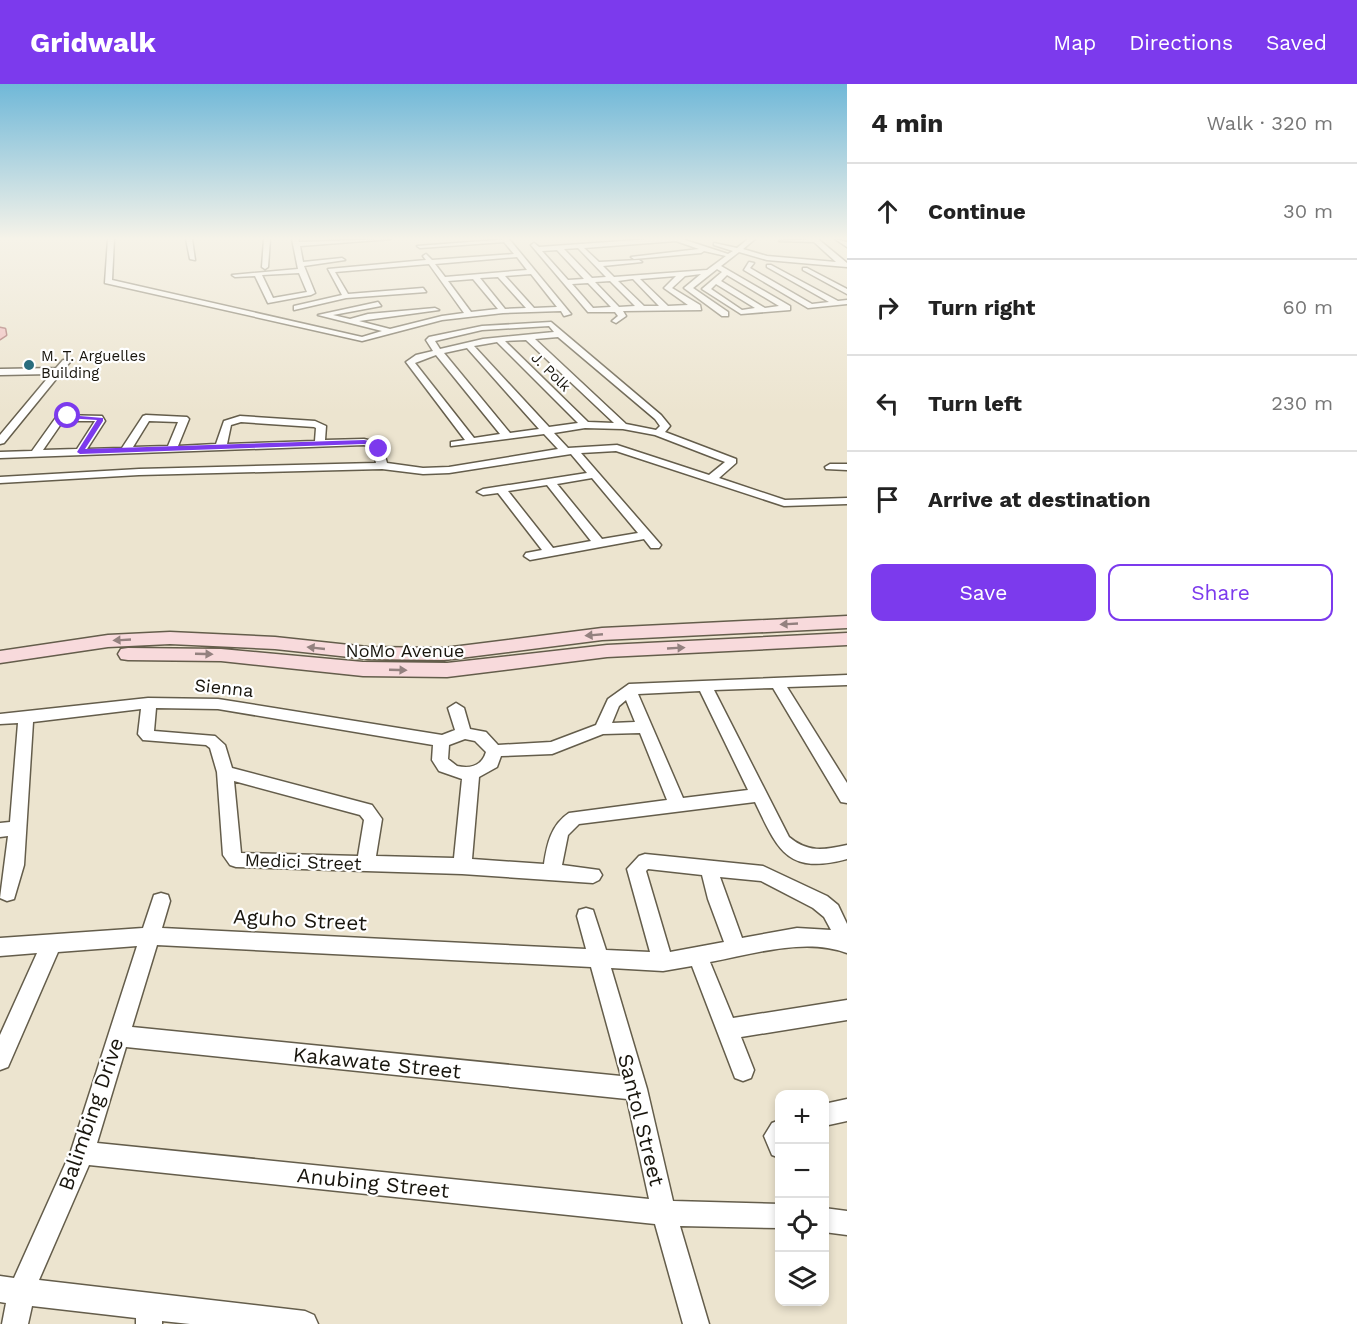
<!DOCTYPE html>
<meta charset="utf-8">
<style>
:root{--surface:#fff;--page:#f6f6f6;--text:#222;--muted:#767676;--line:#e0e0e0;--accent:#7c3aed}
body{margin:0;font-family:"Work Sans",sans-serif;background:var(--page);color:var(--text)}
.controls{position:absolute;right:18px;bottom:18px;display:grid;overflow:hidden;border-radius:12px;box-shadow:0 3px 9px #0003}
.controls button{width:54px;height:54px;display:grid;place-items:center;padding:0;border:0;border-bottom:2px solid var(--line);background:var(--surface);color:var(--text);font:30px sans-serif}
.stop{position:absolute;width:18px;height:18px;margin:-14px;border:4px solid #7c3aed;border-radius:50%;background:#fff}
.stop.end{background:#7c3aed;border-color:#fff;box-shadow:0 2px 6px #0008}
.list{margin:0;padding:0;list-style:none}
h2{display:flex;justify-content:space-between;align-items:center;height:78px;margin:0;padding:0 24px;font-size:26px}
h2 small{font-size:20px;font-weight:400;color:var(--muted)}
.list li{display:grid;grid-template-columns:39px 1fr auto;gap:18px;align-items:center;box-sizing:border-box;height:96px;padding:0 24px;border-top:2px solid var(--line)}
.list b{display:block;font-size:22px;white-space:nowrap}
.list em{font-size:20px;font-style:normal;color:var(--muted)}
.actions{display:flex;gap:12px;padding:18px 24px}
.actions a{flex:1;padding:14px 0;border:2px solid var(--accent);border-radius:12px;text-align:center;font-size:21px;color:var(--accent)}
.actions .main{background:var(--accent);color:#fff}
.icon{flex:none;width:33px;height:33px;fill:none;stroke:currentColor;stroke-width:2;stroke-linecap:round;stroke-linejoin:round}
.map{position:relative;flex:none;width:847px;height:1240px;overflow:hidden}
header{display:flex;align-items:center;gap:36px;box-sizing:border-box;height:84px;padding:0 30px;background:var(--accent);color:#fff}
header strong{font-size:28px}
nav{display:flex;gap:33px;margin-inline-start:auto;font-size:21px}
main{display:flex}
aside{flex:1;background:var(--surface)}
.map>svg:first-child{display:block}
</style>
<header>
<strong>Gridwalk</strong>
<nav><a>Map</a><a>Directions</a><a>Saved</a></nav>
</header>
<main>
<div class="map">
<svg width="847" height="1240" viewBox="0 0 847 1240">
<rect width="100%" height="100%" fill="#ece4cf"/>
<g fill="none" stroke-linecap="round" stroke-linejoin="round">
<defs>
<path id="street" d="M 108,155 L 114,155 L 112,196 L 362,253 L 382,247 L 318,231 L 378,218 L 381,222 L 333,231 L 350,235 L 368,230 L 435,224 L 439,226 L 359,237 L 390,245 L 442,232 L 464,229 L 429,180 L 335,188 L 348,210 L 423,204 L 426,208 L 346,214 L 294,226 L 294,222 L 342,211 L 328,185 L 426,176 L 423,172 L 426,170 L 432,176 L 514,170 L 504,158 L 420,164 L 417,162 L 509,155 L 571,230 L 564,232 L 561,227 L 503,229 L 442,236 L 362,257 L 105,199 ZM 517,173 L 527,186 L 445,193 L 435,180 ZM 531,190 L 557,223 L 534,224 L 505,192 ZM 498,193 L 526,224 L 505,225 L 480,194 ZM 473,195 L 498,225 L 471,228 L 448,197 Z
M 186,155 L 192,155 L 195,176 L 190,175 Z
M 264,155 L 270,155 L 268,183 L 265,185 L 262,183 Z
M 292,155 L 298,155 L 299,158 L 391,155 L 300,162 L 303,178 L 342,174 L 345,176 L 304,182 L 315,209 L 311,211 L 268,219 L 255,192 L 235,193 L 232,191 L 298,185 ZM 299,189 L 307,208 L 273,214 L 262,191 Z
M 651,155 L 682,155 L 728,170 L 733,167 L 714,161 L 714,159 L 737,164 L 748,155 L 755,155 L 743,165 L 767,172 L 836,178 L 814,158 L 779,157 L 818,155 L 847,179 L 847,183 L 767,176 L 739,168 L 721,182 L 790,222 L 790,226 L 741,230 L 702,205 L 722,188 L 717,185 L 693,204 L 728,228 L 728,232 L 722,232 L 684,204 L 701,190 L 685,192 L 672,204 L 700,221 L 701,226 L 623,227 L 626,232 L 616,239 L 612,237 L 618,232 L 615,228 L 588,228 L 531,161 L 534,159 L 539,163 ZM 676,157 L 699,165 L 631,173 L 634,175 L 701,169 L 704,167 L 726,172 L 707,186 L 614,193 L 603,182 L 642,178 L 639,176 L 599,178 L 584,164 ZM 578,164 L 606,193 L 592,194 L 564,165 ZM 557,166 L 584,195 L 568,196 L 542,167 ZM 727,191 L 779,222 L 765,224 L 721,197 ZM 676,192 L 664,204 L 688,221 L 668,222 L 640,195 ZM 632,195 L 633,195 L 659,222 L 644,222 L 618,197 ZM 610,197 L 635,222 L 619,223 L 595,198 ZM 588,199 L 611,223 L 593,224 L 572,200 ZM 716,200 L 755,224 L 742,226 L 711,205 Z
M 835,155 L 847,158 L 847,163 Z
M 749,178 L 754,179 L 750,184 L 812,220 L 829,218 L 767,183 L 767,181 L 771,181 L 838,217 L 847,216 L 847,220 L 808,224 L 744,186 Z
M 803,184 L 807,184 L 847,205 L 847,210 L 803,186 Z
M 551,238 L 661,331 L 670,342 L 665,348 L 736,375 L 736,379 L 719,394 L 785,416 L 847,414 L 847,420 L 784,422 L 616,367 L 581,369 L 661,461 L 659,464 L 651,464 L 644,455 L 530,476 L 524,472 L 526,469 L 542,466 L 498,409 L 483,411 L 477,408 L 483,405 L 587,389 L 571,370 L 449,389 L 423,390 L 382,385 L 139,391 L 0,399 L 0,393 L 139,385 L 376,379 L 372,363 L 364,361 L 0,374 L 0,368 L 32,367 L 57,332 L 60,331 L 102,332 L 105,337 L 87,365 L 122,364 L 143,332 L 146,331 L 187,333 L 189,335 L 178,362 L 216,360 L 224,337 L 240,332 L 315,337 L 326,342 L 325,356 L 364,355 L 381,359 L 387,379 L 423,384 L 449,383 L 558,365 L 544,350 L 451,362 L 451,358 L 465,356 L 406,278 L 416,271 L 433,267 L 426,256 L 429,253 L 482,242 ZM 549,242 L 554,248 L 483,255 L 440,265 L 435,257 L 482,246 ZM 558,253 L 655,335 L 660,342 L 656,346 L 626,340 L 535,255 ZM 526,256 L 614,339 L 588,338 L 505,257 ZM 497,258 L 578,339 L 549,343 L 474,262 ZM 467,264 L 539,345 L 510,349 L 444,269 ZM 436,271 L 500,350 L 474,354 L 415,279 ZM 63,337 L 95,337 L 77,365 L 43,366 ZM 149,337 L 178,338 L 168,362 L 133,363 ZM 241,338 L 314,343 L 316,344 L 315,357 L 227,360 L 231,341 ZM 585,344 L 623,345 L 655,351 L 725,378 L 709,391 L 617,361 L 568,364 L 554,349 ZM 592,394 L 638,449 L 602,455 L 557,400 ZM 547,401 L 591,457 L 553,464 L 508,407 Z
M 63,276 L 70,278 L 4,359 L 0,360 L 0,351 L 51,290 L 0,291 L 0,285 L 56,284 Z
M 830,380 L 847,380 L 847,386 L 826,385 L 825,383 Z
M 847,591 L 847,601 L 787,603 L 847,699 L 847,719 L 841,718 L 773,604 L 714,606 L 789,753 C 808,769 824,766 847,761 L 847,775 C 787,791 778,766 755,718 L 579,740 L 568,751 L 562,781 L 599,786 L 602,791 L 599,796 L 593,799 L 462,790 L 236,783 L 230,781 L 223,771 L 217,688 L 210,664 L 206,661 L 143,656 L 138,650 L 141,625 L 33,638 L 24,781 L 14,815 L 7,817 L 0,814 L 8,752 L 0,753 L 0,739 L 10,738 L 18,639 L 0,640 L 0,630 L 148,614 L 218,615 L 442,651 L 455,646 L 448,624 L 456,619 L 464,624 L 470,645 L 486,648 L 498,661 L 551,658 L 596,641 L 608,615 L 629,600 ZM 700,607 L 748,706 L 683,714 L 638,610 ZM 626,616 L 635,638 L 612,639 L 619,622 ZM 156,624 L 218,625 L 433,661 L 432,676 L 439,687 L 462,695 L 454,774 L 376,772 L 382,735 L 372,721 L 232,684 L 225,661 L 215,652 L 154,647 ZM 640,649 L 667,716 L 569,729 C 551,741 547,760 544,780 L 472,775 L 479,693 L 497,683 L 501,672 L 552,670 L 603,650 ZM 465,655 L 475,657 L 486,668 C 482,682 470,685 457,682 L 448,675 L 449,661 ZM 234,697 L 360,731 L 364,736 L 358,772 L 241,769 Z
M 645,770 L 763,782 L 827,812 L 838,821 L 847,840 L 847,869 C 805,853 754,870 710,878 L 733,934 L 847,916 L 847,936 L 741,953 L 754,986 L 751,994 L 743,997 L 735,994 L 692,882 L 663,887 L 611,884 L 647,1005 L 673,1117 L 780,1120 L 780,1144 L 680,1142 L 709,1240 L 683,1240 L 655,1140 L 89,1081 L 39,1196 L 305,1227 L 314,1231 L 318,1240 L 190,1240 L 162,1237 L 162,1240 L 136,1240 L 136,1234 L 32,1222 L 28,1240 L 2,1240 L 6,1219 L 0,1218 L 0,1192 L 14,1194 L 71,1067 L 137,862 L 58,868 L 8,983 L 0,986 L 0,951 L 37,869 L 0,872 L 0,854 L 143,844 L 154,811 L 161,809 L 168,811 L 170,817 L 162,844 L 586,865 L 577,832 L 579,826 L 586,824 L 593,826 L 606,866 L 650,868 L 627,785 L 639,772 ZM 648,785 L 702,791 L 708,815 L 724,858 L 670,868 L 646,787 ZM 720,793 L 761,797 L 813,824 L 824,833 L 831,846 L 797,844 L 742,854 ZM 157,861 L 591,883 L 621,992 L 132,943 ZM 126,963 L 627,1015 L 649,1115 L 97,1059 Z
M 847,1015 L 847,1037 L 824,1042 L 824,1020 Z
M 780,1036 L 780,1074 L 772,1071 L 764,1052 L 772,1039 Z
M 824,1124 L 847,1127 L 847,1151 L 824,1148 Z"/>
<path id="secondary" d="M 847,532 L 847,544 L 602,556 L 444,576 L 368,575 L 275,565 L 170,560 L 108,563 L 0,579 L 0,567 L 108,551 L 170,548 L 275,553 L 368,563 L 444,564 L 602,544 Z
M 847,549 L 847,561 L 607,573 L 447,593 L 363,592 L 221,577 L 128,576 L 121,575 L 118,570 L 121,565 L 128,564 L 221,565 L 363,578 L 447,579 L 607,561 Z"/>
<path id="primary" d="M 0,244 L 5,245 L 6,251 L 0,255 Z"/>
</defs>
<!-- street casing -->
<use href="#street" stroke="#645d4b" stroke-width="3"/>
<!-- secondary casing -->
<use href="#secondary" stroke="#645d4b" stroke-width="3"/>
<!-- primary casing -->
<use href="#primary" stroke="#9e5e5e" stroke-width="3"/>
<!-- street -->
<use href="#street" fill="#fff" fill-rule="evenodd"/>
<!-- secondary -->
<use href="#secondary" fill="#f8dadc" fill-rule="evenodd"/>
<!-- primary -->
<use href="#primary" fill="#f0b6b9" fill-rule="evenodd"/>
</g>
<!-- one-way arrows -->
<defs><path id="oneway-solid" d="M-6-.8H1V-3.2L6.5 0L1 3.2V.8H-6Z" transform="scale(1.5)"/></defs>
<g fill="#93817f">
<use href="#oneway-solid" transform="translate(789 540) rotate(177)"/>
<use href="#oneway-solid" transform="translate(594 551) rotate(175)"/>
<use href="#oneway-solid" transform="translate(122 556) rotate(177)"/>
<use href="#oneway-solid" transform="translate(316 564) rotate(-174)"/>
<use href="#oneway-solid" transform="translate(676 564) rotate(-3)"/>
<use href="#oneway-solid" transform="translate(204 570) rotate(2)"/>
<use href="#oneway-solid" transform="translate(398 586) rotate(2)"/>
</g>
<!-- sky -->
<linearGradient id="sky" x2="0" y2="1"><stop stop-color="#70b8d8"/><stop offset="0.47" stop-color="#f6f3e9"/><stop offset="1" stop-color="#f6f3e9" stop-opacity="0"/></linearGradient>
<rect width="847" height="329" fill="url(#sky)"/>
<!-- route -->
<path fill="#7c3aed" d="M 68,331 L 103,334 L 103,337 L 85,365 L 364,356 L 375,358 L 383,365 L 377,366 L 371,361 L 364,360 L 80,370 L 77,368 L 97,336 L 66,334 Z"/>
<!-- markers -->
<circle fill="#296d7e" stroke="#fff" stroke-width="2" cx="29" cy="281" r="6"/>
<g text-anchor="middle" stroke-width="4.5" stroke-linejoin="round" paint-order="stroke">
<!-- far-poi labels -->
<g font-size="15" fill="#18150d" stroke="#fff" text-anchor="start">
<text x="41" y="277">M. T. Arguelles<tspan x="41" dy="17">Building</tspan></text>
</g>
<!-- far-street labels -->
<g font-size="15" fill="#18150d" stroke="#fff">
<text transform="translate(551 288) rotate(45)" y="5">J. Polk</text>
</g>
<!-- street labels -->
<g font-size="18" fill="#18150d" stroke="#fff">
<text x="405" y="573">NoMo Avenue</text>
<text transform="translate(224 604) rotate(6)" y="6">Sienna</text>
<text transform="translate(303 778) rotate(2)" y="6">Medici Street</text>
</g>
<!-- near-street labels -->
<g font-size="21" fill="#18150d" stroke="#fff">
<text transform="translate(300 836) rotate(3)" y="7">Aguho Street</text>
<text transform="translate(377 979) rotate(6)" y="7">Kakawate Street</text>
<text transform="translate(91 1030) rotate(-71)" y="7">Balimbing Drive</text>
<text transform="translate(641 1036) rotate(76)" y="7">Santol Street</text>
<text transform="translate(373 1099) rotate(6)" y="7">Anubing Street</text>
</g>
</g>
</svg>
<div class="controls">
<button>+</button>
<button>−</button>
<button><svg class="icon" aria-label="locate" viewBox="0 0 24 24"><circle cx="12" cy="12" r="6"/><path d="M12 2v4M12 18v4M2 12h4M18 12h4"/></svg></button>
<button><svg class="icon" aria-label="layers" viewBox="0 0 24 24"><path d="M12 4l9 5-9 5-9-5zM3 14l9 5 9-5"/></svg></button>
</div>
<div class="stop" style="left:68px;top:332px"></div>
<div class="stop end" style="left:379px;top:365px"></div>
</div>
<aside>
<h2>4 min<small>Walk · 320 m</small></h2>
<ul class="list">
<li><svg class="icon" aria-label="ahead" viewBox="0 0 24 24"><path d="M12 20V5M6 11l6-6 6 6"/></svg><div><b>Continue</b></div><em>30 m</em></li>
<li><svg class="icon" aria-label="right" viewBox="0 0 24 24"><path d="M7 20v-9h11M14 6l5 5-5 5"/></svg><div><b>Turn right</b></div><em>60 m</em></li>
<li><svg class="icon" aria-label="left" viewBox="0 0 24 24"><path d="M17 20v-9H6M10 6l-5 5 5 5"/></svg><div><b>Turn left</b></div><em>230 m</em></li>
<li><svg class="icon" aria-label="arrive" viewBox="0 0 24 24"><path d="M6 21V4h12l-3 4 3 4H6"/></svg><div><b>Arrive at destination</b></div></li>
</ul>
<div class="actions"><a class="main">Save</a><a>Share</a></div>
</aside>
</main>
